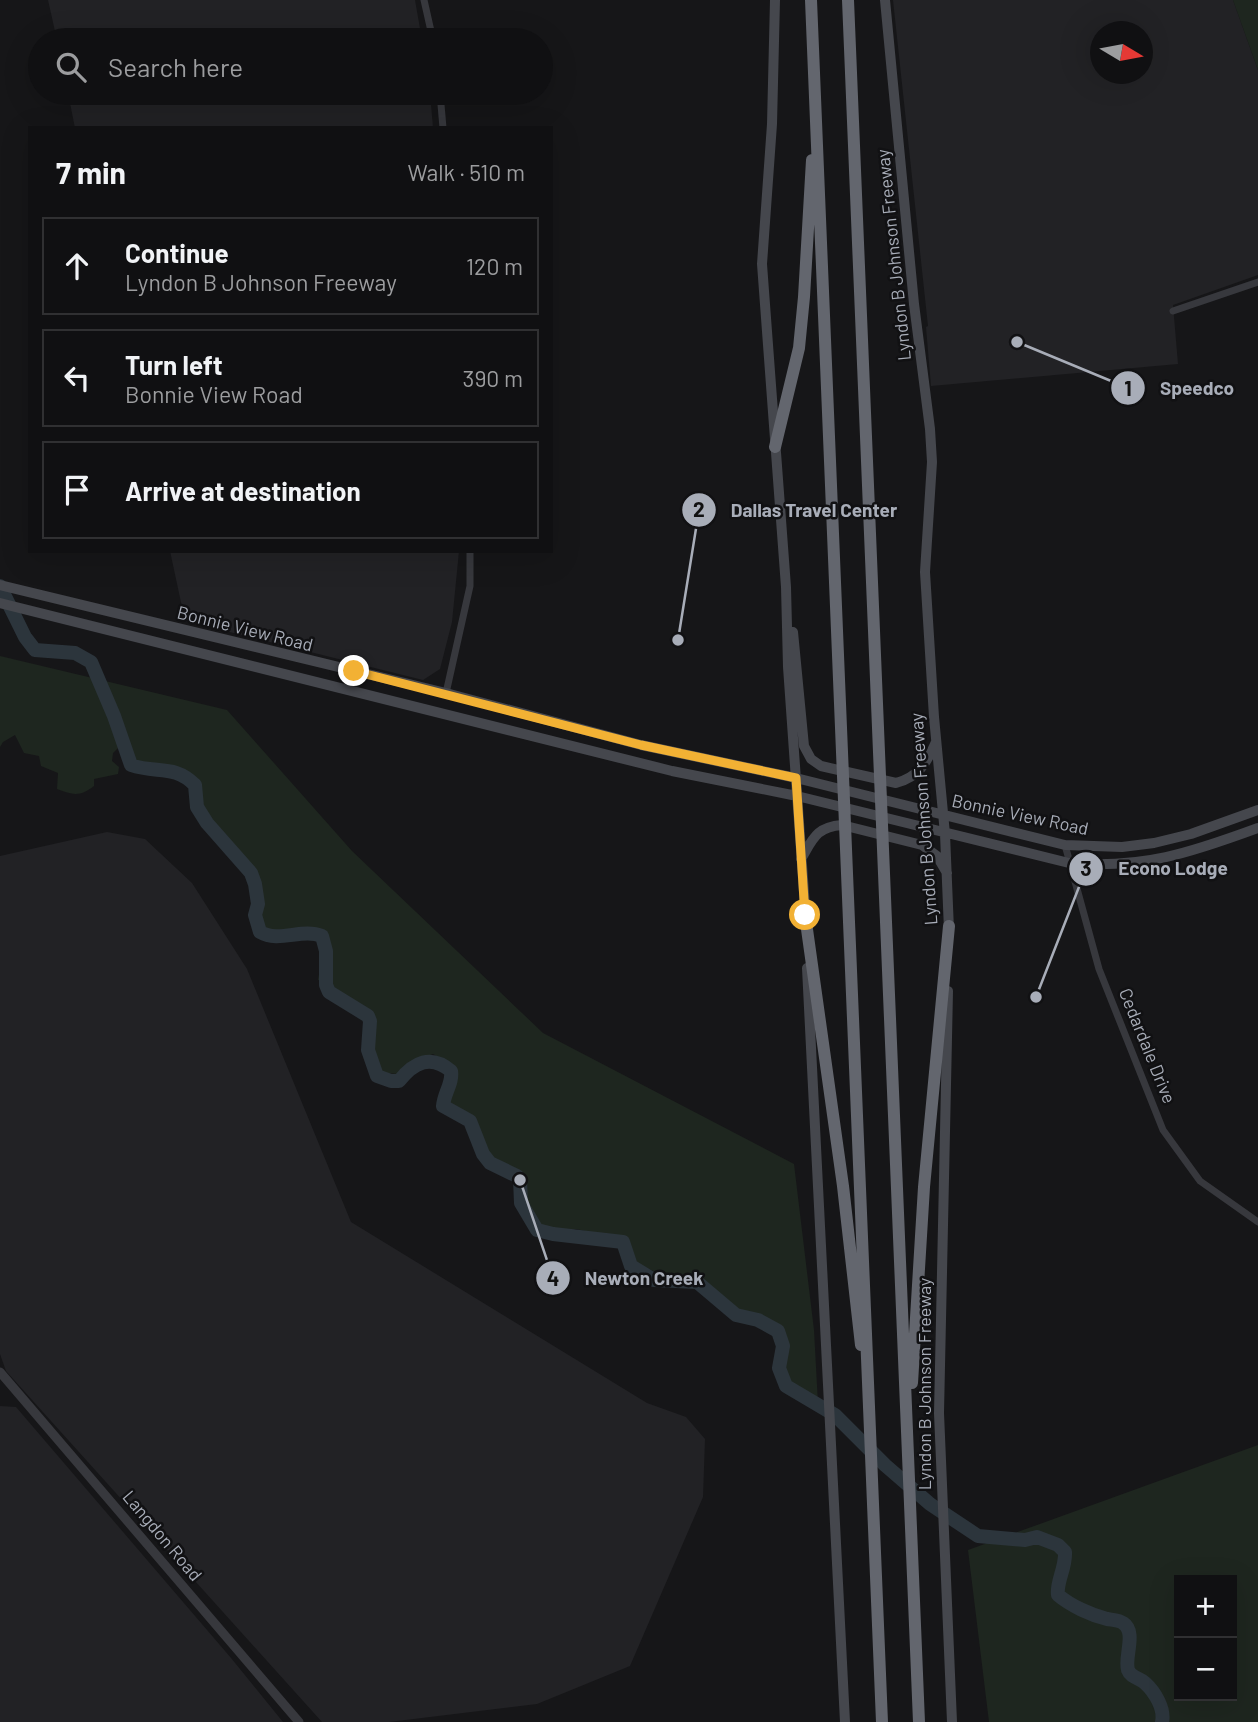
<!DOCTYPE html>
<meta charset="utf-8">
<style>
:root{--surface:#101012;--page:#1e1e20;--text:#f1f3f6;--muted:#9c9d9f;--line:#303032}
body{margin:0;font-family:Barlow,sans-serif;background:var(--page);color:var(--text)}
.controls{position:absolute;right:21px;bottom:21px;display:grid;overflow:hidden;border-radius:0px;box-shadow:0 7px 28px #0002}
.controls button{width:63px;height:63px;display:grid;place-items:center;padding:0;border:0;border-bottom:2px solid var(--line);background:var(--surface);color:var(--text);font:35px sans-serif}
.compass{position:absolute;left:1090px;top:21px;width:63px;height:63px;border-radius:50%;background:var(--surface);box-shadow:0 7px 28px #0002;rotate:100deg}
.stop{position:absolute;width:21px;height:21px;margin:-16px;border:5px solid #f2b134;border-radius:50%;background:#fff}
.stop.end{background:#f2b134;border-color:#fff;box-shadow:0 2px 7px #0008}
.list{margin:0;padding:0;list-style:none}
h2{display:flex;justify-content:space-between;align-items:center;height:91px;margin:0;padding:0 28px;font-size:30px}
h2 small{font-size:23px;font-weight:400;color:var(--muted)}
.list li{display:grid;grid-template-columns:46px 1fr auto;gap:21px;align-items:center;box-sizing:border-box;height:98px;margin:0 14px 14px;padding:0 14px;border:2px solid var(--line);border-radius:0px}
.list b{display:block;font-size:26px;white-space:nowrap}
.list p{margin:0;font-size:23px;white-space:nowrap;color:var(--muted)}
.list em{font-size:23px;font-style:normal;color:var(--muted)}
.icon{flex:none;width:38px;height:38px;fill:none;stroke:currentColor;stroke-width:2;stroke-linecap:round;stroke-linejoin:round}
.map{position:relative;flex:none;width:1258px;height:1722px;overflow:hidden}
.search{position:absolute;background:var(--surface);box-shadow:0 7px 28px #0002;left:28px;top:28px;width:525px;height:77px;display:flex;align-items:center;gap:18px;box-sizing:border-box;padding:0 24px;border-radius:38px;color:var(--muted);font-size:26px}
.panel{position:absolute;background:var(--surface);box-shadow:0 7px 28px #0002;left:28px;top:126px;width:525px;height:427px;border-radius:0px}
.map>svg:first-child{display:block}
</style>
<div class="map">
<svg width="1258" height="1722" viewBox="0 0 1258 1722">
<rect width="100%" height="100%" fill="#161618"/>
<!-- built -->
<path fill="#222225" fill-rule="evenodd" d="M 48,0 L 415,0 L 422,40 L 57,40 Z
M 893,0 L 1233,0 L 1258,70 L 1258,275 L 1173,305 L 1178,364 L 931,386 L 926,327 L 928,326 ZM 1100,32 L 1142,32 L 1142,74 L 1100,74 Z
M 68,93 L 430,93 L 433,128 L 75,128 Z
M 170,551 L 459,551 L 452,622 L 440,669 L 423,680 L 185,621 Z
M 107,832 L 145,839 L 192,883 L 247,969 L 351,1222 L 647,1403 L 686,1417 L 705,1439 L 703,1497 L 630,1666 L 537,1704 L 389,1722 L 322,1722 L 6,1371 L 0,1354 L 0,856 Z
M 0,1406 L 16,1407 L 231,1658 L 283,1722 L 0,1722 Z"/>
<!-- green -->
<path fill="#1e261f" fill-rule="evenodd" d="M 1233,0 L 1258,0 L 1258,70 Z
M 0,656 L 227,710 L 352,851 L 543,1033 L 794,1164 L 814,1330 L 818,1404 L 789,1383 L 778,1378 L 773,1363 L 777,1353 L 774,1331 L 763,1317 L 727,1307 L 695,1279 L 667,1277 L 626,1259 L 618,1238 L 576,1229 L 557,1233 L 537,1226 L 518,1202 L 518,1175 L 486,1157 L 472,1117 L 443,1103 L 440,1090 L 450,1071 L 446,1061 L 433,1054 L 406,1065 L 398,1074 L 376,1072 L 366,1051 L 367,1012 L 326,982 L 318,980 L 323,951 L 313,928 L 267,934 L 254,925 L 252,882 L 247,871 L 204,825 L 194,809 L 194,798 L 189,787 L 177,770 L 135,765 L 128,759 L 121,745 L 113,753 L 112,761 L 119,767 L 118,774 L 94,779 L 94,786 C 80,797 73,795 57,789 L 58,773 L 41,766 L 39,756 L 24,753 L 15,735 L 3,742 L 0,747 Z
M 1258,1445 L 1258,1722 L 989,1722 L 968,1550 ZM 1179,1580 L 1232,1580 L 1232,1696 L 1179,1696 Z"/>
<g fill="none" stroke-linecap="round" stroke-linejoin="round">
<!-- river -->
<path stroke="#2c353c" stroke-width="14" d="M 0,586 L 25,637 L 35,650 L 75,653 L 91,662 L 114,716 L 131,765 C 157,774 174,764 195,785 L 197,807 L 207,823 L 251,873 L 255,884 L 258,904 L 255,915 L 260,932 C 279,943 302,928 322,936 L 326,951 L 326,985 L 329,992 L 368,1016 L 370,1021 L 368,1050 L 377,1076 L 391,1081 L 399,1081 C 414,1062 431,1054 451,1071 C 453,1083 444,1093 443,1106 L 470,1121 L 483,1154 L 490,1163 L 517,1176 L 520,1180 L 521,1203 L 537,1230 L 553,1234 L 623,1242 L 631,1266 L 654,1280 L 697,1282 L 736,1315 L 758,1320 L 778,1331 L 783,1346 L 779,1368 L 786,1386 L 835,1415 L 885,1465 L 930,1504 L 978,1536 L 1025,1540 L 1037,1537 L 1058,1545 L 1065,1552 C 1066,1568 1056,1582 1058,1595 C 1071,1606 1091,1615 1107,1619 C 1113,1620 1119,1620 1123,1623 C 1137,1632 1124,1657 1128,1670 C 1131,1678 1140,1678 1145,1683 C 1155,1692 1165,1709 1162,1722"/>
<!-- minor -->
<path stroke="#37383d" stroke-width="7" d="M 424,0 L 433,40
M 440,93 L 443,128
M 1173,311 L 1258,282
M 446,693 L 470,586 L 470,551
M 1065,845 L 1099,969 L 1163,1130 L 1200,1181 L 1258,1222"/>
<!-- tertiary -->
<path stroke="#37383d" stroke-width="9" d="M 0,1372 L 299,1722"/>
<!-- secondary -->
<path stroke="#45474d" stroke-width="10" d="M 775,0 L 772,124 L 762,264 L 786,587 L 788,667 L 806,921
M 885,0 L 914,304 L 930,429 L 932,462 L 925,572 L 934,717 L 945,834 L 949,930
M 0,585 L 446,693 L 641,745 L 796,778 L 1065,845 L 1122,847 L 1154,843 L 1191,834 L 1258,810
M 0,603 L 672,771 L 797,796 L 1069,863 C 1143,869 1190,853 1258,828
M 793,632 L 804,746 L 811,759 L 821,766 L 896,783 C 919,777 927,762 936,742
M 801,859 C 813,839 816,827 842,825 L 922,845 L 937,856 L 947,873
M 807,968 L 845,1722
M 948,991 L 939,1413 L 952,1722"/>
<!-- motorway -->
<path stroke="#63666e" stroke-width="12" d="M 811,0 L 882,1722
M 848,0 L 919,1722
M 775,447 L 799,348 L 804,297 L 812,160
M 805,915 L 843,1186 L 861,1345
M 912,1383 L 924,1187 L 949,926"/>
</g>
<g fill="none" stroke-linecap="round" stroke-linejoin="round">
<!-- route -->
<path stroke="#f2b134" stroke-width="9" d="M 354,671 L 641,745 L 796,778 L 805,915"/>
</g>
<g text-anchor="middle" stroke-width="5" stroke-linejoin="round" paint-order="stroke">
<!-- street labels -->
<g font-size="18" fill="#a8adb8" stroke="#111113">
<text transform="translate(894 255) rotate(-96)" y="6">Lyndon B Johnson Freeway</text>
<text transform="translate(245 629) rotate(14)" y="6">Bonnie View Road</text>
<text transform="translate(1020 815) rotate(12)" y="6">Bonnie View Road</text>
<text transform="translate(924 819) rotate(-94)" y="6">Lyndon B Johnson Freeway</text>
<text transform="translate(1147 1046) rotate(68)" y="6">Cedardale Drive</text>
<text transform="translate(925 1384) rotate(-90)" y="6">Lyndon B Johnson Freeway</text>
<text transform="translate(162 1536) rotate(50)" y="6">Langdon Road</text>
</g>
</g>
<!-- callouts -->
<path fill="none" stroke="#a8adb8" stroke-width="2.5" d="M1017 342L1128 388M678 640L699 510M1036 997L1086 869M520 1180L553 1278"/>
<g fill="#a8adb8" stroke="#111113" stroke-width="2.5">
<circle cx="1017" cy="342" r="7"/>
<circle cx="678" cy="640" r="7"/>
<circle cx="1036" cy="997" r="7"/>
<circle cx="520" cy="1180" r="7"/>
<circle cx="1128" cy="388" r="18"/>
<circle cx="699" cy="510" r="18"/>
<circle cx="1086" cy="869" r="18"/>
<circle cx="553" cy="1278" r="18"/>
</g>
<g font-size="21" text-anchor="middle" font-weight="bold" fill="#111">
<text x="1128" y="396">1</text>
<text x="699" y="517">2</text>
<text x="1086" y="876">3</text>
<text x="553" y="1286">4</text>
</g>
<g font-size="19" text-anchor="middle" font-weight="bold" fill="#a8adb8" stroke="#111113" stroke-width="5" stroke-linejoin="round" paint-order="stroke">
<text x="1197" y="395">Speedco</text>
<text x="814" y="517">Dallas Travel Center</text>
<text x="1173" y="875">Econo Lodge</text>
<text x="644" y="1285">Newton Creek</text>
</g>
</svg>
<div class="controls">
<button>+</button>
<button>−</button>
</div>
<svg class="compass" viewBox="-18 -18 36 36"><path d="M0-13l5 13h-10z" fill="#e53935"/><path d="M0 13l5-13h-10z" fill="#9c9d9f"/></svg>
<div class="stop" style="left:805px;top:915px"></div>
<div class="stop end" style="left:354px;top:671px"></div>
<div class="search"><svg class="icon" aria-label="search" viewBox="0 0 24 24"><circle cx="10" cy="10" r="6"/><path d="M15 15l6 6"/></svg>Search here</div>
<section class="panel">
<h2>7 min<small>Walk · 510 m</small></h2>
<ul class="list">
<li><svg class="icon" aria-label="ahead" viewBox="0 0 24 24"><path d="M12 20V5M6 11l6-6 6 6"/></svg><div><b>Continue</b><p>Lyndon B Johnson Freeway</p></div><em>120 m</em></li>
<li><svg class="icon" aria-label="left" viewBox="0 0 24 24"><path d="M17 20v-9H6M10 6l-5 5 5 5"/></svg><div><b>Turn left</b><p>Bonnie View Road</p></div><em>390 m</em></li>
<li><svg class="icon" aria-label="arrive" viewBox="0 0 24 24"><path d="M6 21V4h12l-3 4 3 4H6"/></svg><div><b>Arrive at destination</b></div></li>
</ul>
</section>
</div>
